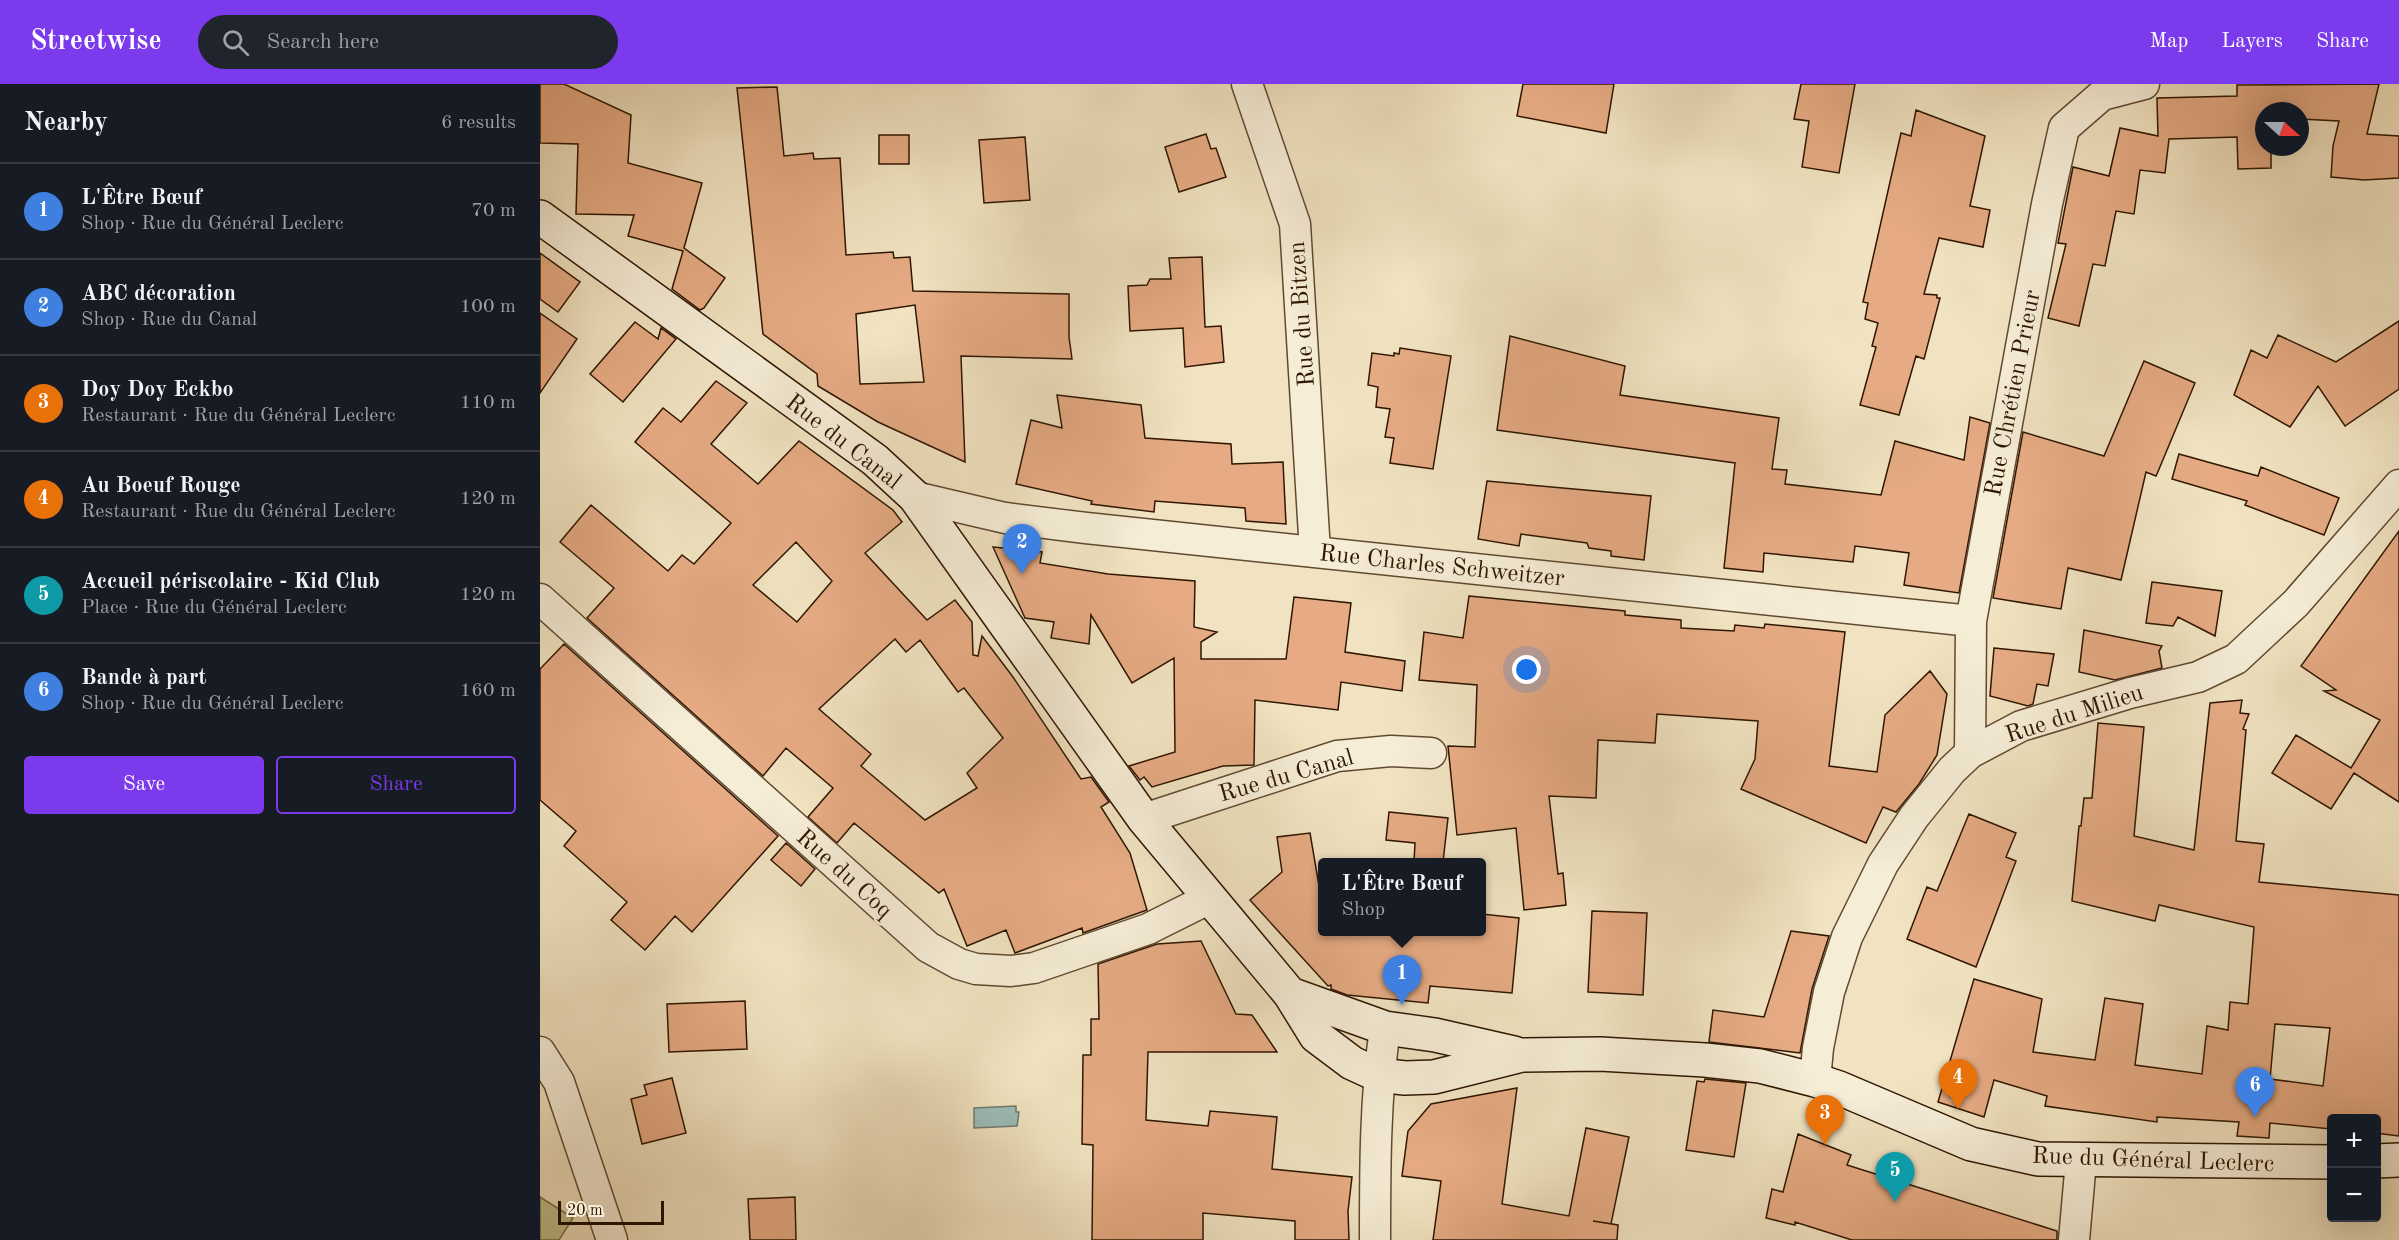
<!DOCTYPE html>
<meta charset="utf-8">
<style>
:root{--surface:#171b24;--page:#20242c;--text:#f1f3f6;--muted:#9ea1a6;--line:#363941;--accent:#7c3aed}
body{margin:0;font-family:"Old Standard TT",serif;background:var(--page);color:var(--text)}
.controls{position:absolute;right:18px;bottom:18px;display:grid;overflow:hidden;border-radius:6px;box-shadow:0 6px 24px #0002}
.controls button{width:54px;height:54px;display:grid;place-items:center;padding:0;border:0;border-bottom:2px solid var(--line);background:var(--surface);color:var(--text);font:30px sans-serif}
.compass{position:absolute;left:1715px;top:18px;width:54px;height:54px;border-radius:50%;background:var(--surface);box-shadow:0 6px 24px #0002;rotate:111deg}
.scale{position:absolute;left:18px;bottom:15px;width:106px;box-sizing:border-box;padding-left:6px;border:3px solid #2f1600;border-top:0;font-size:16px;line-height:21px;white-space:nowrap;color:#2f1600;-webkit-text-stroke:4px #f6edd7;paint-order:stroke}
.you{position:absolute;left:987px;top:586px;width:21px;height:21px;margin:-15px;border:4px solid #fff;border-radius:50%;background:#1a73e8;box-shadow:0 0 0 9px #1a73e833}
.badge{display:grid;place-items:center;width:39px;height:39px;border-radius:50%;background:var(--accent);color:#fff;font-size:20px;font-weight:700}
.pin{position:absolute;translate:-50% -50px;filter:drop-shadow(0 2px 3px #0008)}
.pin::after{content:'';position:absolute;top:32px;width:21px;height:18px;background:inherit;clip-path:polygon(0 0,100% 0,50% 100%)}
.popup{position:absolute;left:778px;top:774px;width:168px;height:78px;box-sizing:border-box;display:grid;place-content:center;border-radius:6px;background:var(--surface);filter:drop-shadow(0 2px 4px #0005);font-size:20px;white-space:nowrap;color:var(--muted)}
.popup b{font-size:22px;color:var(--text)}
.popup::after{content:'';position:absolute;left:50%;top:100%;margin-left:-12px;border:12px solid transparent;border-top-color:var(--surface)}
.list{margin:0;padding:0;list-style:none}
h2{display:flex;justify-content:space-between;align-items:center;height:78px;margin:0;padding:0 24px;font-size:26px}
h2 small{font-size:20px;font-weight:400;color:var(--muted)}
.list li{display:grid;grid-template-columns:39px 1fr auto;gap:18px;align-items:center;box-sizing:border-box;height:96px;padding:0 24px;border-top:2px solid var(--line)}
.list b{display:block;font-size:22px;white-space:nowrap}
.list p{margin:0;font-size:20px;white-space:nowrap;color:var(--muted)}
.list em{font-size:20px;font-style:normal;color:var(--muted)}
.actions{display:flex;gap:12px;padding:18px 24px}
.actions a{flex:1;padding:14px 0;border:2px solid var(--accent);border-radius:6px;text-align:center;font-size:21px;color:var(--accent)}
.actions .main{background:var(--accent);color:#fff}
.icon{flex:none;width:33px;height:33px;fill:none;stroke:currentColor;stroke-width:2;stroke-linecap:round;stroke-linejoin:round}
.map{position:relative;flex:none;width:1859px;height:1156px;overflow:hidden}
header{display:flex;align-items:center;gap:36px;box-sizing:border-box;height:84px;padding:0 30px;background:var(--accent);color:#fff}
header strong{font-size:28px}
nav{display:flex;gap:33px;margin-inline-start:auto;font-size:21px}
.search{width:420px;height:54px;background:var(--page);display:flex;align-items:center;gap:15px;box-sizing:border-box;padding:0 21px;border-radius:33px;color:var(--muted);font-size:22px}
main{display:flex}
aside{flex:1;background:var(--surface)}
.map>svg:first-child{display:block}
</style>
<header>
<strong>Streetwise</strong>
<div class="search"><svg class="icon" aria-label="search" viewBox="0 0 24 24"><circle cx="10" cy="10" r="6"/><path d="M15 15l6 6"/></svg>Search here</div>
<nav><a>Map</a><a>Layers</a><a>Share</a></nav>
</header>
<main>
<aside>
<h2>Nearby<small>6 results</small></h2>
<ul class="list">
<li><span class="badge" style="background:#3f7fe0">1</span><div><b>L'Être Bœuf</b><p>Shop · Rue du Général Leclerc</p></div><em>70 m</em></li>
<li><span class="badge" style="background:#3f7fe0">2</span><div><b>ABC décoration</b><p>Shop · Rue du Canal</p></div><em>100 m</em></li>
<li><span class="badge" style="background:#e8710a">3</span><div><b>Doy Doy Eckbo</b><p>Restaurant · Rue du Général Leclerc</p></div><em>110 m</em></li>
<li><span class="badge" style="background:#e8710a">4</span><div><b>Au Boeuf Rouge</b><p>Restaurant · Rue du Général Leclerc</p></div><em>120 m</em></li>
<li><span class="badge" style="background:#0f9aa8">5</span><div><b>Accueil périscolaire - Kid Club</b><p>Place · Rue du Général Leclerc</p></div><em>120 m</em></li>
<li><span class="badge" style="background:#3f7fe0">6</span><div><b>Bande à part</b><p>Shop · Rue du Général Leclerc</p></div><em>160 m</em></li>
</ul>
<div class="actions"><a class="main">Save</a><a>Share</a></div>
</aside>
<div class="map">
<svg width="1859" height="1156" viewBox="0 0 1859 1156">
<rect width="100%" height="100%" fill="#f1e3c1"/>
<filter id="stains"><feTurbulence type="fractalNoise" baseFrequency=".00333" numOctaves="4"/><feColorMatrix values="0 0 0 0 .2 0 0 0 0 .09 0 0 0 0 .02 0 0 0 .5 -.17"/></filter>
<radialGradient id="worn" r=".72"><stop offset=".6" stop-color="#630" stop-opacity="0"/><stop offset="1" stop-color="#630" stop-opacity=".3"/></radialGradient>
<!-- green -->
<path fill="#c1c18e" stroke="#786c47" stroke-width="1.5" d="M 0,1113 L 33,1134 L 19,1156 L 0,1156 Z"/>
<!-- water -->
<path fill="#9cbdb9" stroke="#707a6f" stroke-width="1.5" d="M 476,1022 L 476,1028 L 479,1028 L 477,1042 L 434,1044 L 434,1024 Z"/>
<!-- building -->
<path fill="#e6ab84" stroke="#2f1600" stroke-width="1.5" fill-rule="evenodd" d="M 0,0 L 24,0 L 91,31 L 88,79 L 162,99 L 144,164 L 185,194 L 164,224 L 160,226 L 132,205 L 143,167 L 88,152 L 94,131 L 36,130 L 38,60 L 0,59 Z
M 983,0 L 1074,0 L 1066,49 L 977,32 Z
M 1261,0 L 1315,0 L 1299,89 L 1262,83 L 1269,37 L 1254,35 Z
M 1839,0 L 1827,50 L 1859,52 L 1859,94 L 1824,96 L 1791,93 L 1793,62 L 1799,37 L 1760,35 L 1760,27 L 1724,27 L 1724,63 L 1731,63 L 1731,84 L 1698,85 L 1697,53 L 1629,55 L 1625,89 L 1600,86 L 1594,130 L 1576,127 L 1565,182 L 1553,180 L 1539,242 L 1508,234 L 1526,160 L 1518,159 L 1533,83 L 1569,92 L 1580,44 L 1618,52 L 1617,14 L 1697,12 L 1697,1 Z
M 237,3 L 244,72 L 273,69 L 274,75 L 300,74 L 306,171 L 353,168 L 354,174 L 370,173 L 373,207 L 529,210 L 529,253 L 532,275 L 421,272 L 425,378 L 338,338 L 278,302 L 277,290 L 223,250 L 197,4 ZM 375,221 L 384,298 L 320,300 L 316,230 Z
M 1376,26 L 1445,52 L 1430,122 L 1450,126 L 1443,163 L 1399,154 L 1384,210 L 1397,211 L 1397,214 L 1400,214 L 1384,275 L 1376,272 L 1359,331 L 1320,321 L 1336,263 L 1332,262 L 1338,239 L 1325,235 L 1328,219 L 1323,218 L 1361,49 L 1371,52 Z
M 666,50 L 671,65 L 676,64 L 686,93 L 639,108 L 625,63 Z
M 339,51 L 369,51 L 369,80 L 339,80 Z
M 485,53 L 490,116 L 444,119 L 439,56 Z
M 0,169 L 40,198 L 18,228 L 0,215 Z
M 662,173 L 665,243 L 681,242 L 684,278 L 645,283 L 643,244 L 590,247 L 588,202 L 607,201 L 610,195 L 631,195 L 629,174 Z
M 0,229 L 37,255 L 0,309 Z
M 1859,237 L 1859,305 L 1805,342 L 1778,302 L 1750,343 L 1694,311 L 1711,266 L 1727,274 L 1738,251 L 1796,278 Z
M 95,238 L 118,255 L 121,244 L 136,255 L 83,318 L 50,290 Z
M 970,252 L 1085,282 L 1080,311 L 1239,334 L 1232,385 L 1247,386 L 1245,400 L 1341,411 L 1355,357 L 1424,376 L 1430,333 L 1450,339 L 1419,509 L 1364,501 L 1369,469 L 1315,462 L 1313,478 L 1224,469 L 1223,488 L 1184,484 L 1195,379 L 957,346 Z
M 860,264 L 911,272 L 893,385 L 850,379 L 854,354 L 845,353 L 850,325 L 836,323 L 838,303 L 828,301 L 832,269 L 854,272 L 854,269 L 859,270 Z
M 1604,277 L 1655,299 L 1617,390 L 1616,392 L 1606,388 L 1581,496 L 1528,484 L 1521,525 L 1453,514 L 1483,348 L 1564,372 Z
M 176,297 L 207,319 L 171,360 L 218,400 L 259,357 L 353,426 L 362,438 L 325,469 L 387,536 L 415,516 L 432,538 L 433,571 L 438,572 L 442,552 L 473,593 L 541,695 L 551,693 L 569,718 L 561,723 L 590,769 L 607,826 L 543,849 L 542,844 L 475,869 L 466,846 L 427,862 L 404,805 L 399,809 L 314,739 L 297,759 L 268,733 L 293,704 L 246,664 L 223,692 L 47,534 L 74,504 L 20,458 L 51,421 L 128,487 L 142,471 L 154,480 L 191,439 L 95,358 L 123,324 L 141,338 ZM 256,458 L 292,497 L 257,538 L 213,501 ZM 355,555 L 366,568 L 380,556 L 418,608 L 424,604 L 463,654 L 427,689 L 437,704 L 385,736 L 321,682 L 331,670 L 279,625 Z
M 517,311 L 601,321 L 605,354 L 691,360 L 692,380 L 743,378 L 746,440 L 706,437 L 705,424 L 615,417 L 614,428 L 551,420 L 552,417 L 476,400 L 491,336 L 522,344 Z
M 1639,370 L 1718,392 L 1721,383 L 1799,414 L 1784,451 L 1705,421 L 1707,417 L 1632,395 Z
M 947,397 L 1111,412 L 1104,476 L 1071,472 L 1071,467 L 1049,464 L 1047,459 L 981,450 L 979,462 L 938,455 Z
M 1859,447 L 1859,718 L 1814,689 L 1791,725 L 1732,689 L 1756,651 L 1811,684 L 1840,636 L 1784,607 L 1796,606 L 1761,582 Z
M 453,463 L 502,468 L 500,479 L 568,490 L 655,497 L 654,543 L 677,548 L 661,558 L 661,575 L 746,575 L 754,513 L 811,519 L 805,568 L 865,577 L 862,607 L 801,598 L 798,626 L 715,616 L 714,681 L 683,682 L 612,703 L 604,693 L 600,696 L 589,682 L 635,668 L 634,574 L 592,599 L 551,531 L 549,560 L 511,554 L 514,538 L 485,534 Z
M 1612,498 L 1682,507 L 1675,552 L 1638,533 L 1633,542 L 1606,539 Z
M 929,512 L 1085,527 L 1085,531 L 1141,536 L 1141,544 L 1194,547 L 1195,541 L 1224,544 L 1225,540 L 1305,548 L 1289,682 L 1337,688 L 1345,631 L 1390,587 L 1407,610 L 1397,671 L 1379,700 L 1356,728 L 1343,723 L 1326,759 L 1201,705 L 1215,675 L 1218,637 L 1117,630 L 1115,659 L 1058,656 L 1056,714 L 1009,712 L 1018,790 L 1023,789 L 1026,821 L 984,826 L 976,744 L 917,751 L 908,662 L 935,663 L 937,601 L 879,596 L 884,548 L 923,554 Z
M 1544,546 L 1622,562 L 1619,567 L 1622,584 L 1575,596 L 1539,588 Z
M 24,560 L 238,752 L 152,848 L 135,832 L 105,866 L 71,836 L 87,818 L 24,762 L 36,747 L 0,716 L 0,585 Z
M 1454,564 L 1514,570 L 1508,602 L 1497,600 L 1493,620 L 1488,622 L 1450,612 Z
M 1702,616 L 1700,629 L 1709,630 L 1703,645 L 1706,646 L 1696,757 L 1724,760 L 1719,798 L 1859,811 L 1859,1052 L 1836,1049 L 1836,1035 L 1791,1035 L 1791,1045 L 1730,1039 L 1729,1054 L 1697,1052 L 1699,1038 L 1617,1033 L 1617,1038 L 1505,1022 L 1507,1012 L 1454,996 L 1444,1033 L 1398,1018 L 1434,895 L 1502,915 L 1493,968 L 1555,976 L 1565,914 L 1603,920 L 1595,981 L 1662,990 L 1667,942 L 1688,946 L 1690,918 L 1708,920 L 1714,843 L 1619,821 L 1615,837 L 1532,817 L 1539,742 L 1541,742 L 1544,714 L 1552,714 L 1558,639 L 1604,643 L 1594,752 L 1654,766 L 1670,619 ZM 1735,940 L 1790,944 L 1783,1002 L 1730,995 Z
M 849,728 L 908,734 L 903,778 L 874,778 L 875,759 L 846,756 Z
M 1429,730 L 1476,749 L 1466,773 L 1476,777 L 1436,883 L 1367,855 L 1387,803 L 1397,807 Z
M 770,749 L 783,825 L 783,848 L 942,848 L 942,830 L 979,834 L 972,909 L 890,902 L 888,919 L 807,911 L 791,905 L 791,901 L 788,902 L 710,816 L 742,788 L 737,753 Z
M 246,759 L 275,785 L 261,802 L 231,776 Z
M 1052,827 L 1107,829 L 1103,911 L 1048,908 Z
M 1251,847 L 1289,852 L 1272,905 L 1260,969 L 1169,958 L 1173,926 L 1224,933 Z
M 661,857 L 696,930 L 712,931 L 737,968 L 608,968 L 606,1036 L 668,1042 L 670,1027 L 737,1033 L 732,1085 L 812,1093 L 808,1127 L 809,1156 L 755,1156 L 755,1137 L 663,1129 L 663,1156 L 552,1156 L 553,1061 L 542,1060 L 543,971 L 551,971 L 551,935 L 559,935 L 558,880 L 617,860 Z
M 205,917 L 207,965 L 129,968 L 127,920 Z
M 132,994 L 146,1049 L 102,1060 L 91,1015 L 107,1011 L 104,1001 Z
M 1165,995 L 1206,999 L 1194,1073 L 1146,1066 L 1157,997 L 1164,998 Z
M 977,1004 L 962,1120 L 1029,1132 L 1046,1044 L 1089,1053 L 1071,1140 L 1053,1137 L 1078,1141 L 1077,1156 L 893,1156 L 901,1097 L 862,1092 L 868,1047 L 891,1020 Z
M 1258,1050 L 1311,1071 L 1307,1081 L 1517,1147 L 1517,1156 L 1312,1156 L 1255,1138 L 1255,1141 L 1226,1134 L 1232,1105 L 1243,1108 Z
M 255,1113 L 256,1156 L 210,1156 L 208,1115 Z"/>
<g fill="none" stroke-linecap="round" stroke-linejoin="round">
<defs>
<path id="minor" d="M 707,0 L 755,140 L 775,468
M 375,413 L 465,434 L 546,444 L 1431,537
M 0,515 L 388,863 L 419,880 L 436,885 L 471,887 L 494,884 L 608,845 L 668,815
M 1430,669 L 1431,537 L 1507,120 L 1524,44 L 1562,11 L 1604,0
M 604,735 L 797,672 L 851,667 L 891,669
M 0,968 L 19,998 L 72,1156
M 1275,996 L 1278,964 L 1289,908 L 1307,853 L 1343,780 L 1374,733 L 1412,686 L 1430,669 L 1481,642 L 1590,609 L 1658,593 L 1696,575 L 1756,519 L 1859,401
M 835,1156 C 835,1085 835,1015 845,944
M 1534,1156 L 1541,1077"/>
<path id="secondary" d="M 0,133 L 335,376 L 375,413 L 604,735 L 750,910 L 776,952 L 812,979 L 838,991 L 865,994 L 894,993 L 982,971 L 1060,970 L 1165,976 L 1220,982 L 1275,996 L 1299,1004 L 1431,1060 L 1498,1075 L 1792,1078
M 750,910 L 845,944 L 895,951 L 974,969
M 1836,1077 L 1859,1076"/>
</defs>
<!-- minor casing -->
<use href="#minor" stroke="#604930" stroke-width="33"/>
<!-- secondary casing -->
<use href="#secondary" stroke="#2f1600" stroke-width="36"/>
<!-- minor -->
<use href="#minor" stroke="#f6edd7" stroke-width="30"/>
<!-- secondary -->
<use href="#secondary" stroke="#f6edd7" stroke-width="33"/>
</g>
<g text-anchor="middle" stroke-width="5" stroke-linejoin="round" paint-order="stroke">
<!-- street labels -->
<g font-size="24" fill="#2f1600" stroke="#f6edd7">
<text transform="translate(761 230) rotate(-94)" y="8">Rue du Bitzen</text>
<text transform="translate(1472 309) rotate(-79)" y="8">Rue Chrétien Prieur</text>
<text transform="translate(304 357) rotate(38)" y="8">Rue du Canal</text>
<text transform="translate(902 481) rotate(6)" y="8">Rue Charles Schweitzer</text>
<text transform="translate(1534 629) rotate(-18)" y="8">Rue du Milieu</text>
<text transform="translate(746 691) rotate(-16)" y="8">Rue du Canal</text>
<text transform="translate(305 789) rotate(42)" y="8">Rue du Coq</text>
<text transform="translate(1613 1075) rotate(2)" y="8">Rue du Général Leclerc</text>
</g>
</g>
<rect width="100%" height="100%" filter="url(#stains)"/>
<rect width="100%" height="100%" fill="url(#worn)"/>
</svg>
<div class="controls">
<button>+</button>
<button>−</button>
</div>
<svg class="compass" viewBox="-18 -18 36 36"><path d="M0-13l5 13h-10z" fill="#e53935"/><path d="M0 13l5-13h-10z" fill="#9ea1a6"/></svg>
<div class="scale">20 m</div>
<div class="you"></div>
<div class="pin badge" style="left:862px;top:921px;background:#3f7fe0">1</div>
<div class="popup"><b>L'Être Bœuf</b>Shop</div>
<div class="pin badge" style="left:482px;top:490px;background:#3f7fe0">2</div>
<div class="pin badge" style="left:1285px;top:1061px;background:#e8710a">3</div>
<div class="pin badge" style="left:1418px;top:1025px;background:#e8710a">4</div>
<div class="pin badge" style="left:1355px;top:1118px;background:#0f9aa8">5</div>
<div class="pin badge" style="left:1715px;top:1033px;background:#3f7fe0">6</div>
</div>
</main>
